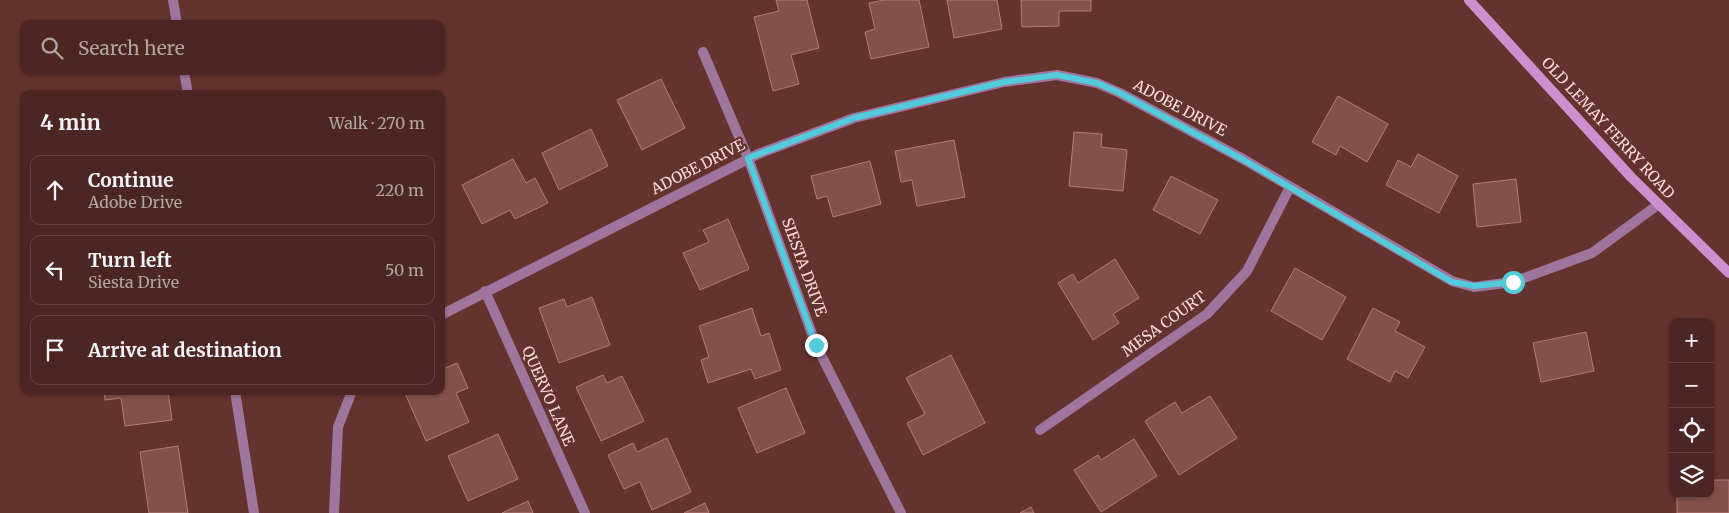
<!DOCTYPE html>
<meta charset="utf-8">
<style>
:root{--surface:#4b2622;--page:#522e2a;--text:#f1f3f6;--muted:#b2a5a5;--line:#624340}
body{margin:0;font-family:Merriweather,serif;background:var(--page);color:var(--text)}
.controls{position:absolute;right:15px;bottom:15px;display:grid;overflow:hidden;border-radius:10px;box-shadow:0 1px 4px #0004}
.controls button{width:45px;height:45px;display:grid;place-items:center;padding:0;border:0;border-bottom:1px solid var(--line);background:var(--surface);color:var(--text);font:25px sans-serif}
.stop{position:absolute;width:15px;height:15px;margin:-11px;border:4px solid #52cbda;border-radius:50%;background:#fff}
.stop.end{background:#52cbda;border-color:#fff;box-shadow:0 1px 5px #0008}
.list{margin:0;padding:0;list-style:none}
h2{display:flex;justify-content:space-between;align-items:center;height:65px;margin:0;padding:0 20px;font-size:21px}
h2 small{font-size:16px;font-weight:400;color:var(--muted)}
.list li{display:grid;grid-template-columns:32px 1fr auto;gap:15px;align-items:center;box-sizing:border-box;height:70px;margin:0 10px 10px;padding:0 10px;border:1px solid var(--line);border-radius:10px}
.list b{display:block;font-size:19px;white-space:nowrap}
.list p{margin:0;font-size:16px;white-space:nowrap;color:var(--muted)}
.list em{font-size:16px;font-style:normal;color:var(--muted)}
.icon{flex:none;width:28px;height:28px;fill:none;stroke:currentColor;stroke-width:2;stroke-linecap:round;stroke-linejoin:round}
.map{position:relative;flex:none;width:1729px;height:513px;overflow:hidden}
.search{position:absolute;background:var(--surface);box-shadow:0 1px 4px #0004;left:20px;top:20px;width:425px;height:55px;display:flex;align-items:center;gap:12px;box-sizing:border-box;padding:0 18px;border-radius:10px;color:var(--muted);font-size:19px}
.panel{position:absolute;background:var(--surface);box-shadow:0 1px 4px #0004;left:20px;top:90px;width:425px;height:305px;border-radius:10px}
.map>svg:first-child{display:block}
</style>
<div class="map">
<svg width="1729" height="513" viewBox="0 0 1729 513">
<rect width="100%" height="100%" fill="#64332e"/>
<!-- building -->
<path fill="#84504b" stroke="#b47c75" d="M 776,0 L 807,0 L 819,48 L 791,55 L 799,84 L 773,91 L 754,17 L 779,11 Z
M 884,0 L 919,0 L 929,47 L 871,59 L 865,32 L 875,29 L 869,3 Z
M 947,0 L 997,0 L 1002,29 L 954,38 Z
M 1021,0 L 1091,0 L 1091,11 L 1059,11 L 1059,26 L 1022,27 Z
M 661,79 L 685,128 L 642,150 L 617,100 Z
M 1338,96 L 1388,124 L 1367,162 L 1340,146 L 1336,155 L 1312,142 Z
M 591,129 L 608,166 L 559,190 L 542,153 Z
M 1074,132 L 1102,134 L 1101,147 L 1127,150 L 1123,191 L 1069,186 Z
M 954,140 L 965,197 L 917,206 L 912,180 L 901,182 L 895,151 Z
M 1418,154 L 1458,176 L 1439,213 L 1386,185 L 1398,160 L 1411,167 Z
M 513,159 L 526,183 L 535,178 L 548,203 L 515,219 L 510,210 L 482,224 L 462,185 Z
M 870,161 L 881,204 L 833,217 L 827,196 L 817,199 L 811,176 Z
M 1171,176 L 1218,200 L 1200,234 L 1153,210 Z
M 1516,179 L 1521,222 L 1477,227 L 1473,184 Z
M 728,219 L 749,269 L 700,290 L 683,253 L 709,242 L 703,230 Z
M 1115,259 L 1139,298 L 1113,314 L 1119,323 L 1093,340 L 1058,283 L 1073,274 L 1078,283 Z
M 1295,268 L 1346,297 L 1322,340 L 1271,311 Z
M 592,297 L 610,345 L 559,363 L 539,308 L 564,299 L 567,307 Z
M 752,308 L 761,336 L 769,333 L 781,370 L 755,379 L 751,369 L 708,383 L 701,360 L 709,357 L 699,326 Z
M 1373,308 L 1400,322 L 1395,331 L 1425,347 L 1408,378 L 1395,371 L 1390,382 L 1347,359 Z
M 1586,332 L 1594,371 L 1541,382 L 1533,343 Z
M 951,355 L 985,423 L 923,455 L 907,423 L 925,414 L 906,378 Z
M 457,363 L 468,388 L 456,393 L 469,422 L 426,441 L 404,391 L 441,391 L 441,370 Z
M 603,375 L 607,383 L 622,376 L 644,421 L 601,441 L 576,387 Z
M 786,388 L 805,433 L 757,453 L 738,408 Z
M 104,391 L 168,391 L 172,420 L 125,426 L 121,398 L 105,400 Z
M 1210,396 L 1237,438 L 1179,475 L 1145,421 L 1175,402 L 1182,413 Z
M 498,434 L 518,479 L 468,501 L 448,456 Z
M 667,438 L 691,492 L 652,510 L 640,482 L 624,489 L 608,455 L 633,443 L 637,452 Z
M 1134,439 L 1157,476 L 1101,512 L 1074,470 L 1098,455 L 1101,460 Z
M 178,446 L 188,513 L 149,513 L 140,452 Z
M 1710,480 L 1729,480 L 1729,513 L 1677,513 L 1677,497 L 1707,498 L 1707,494 L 1710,494 Z
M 528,501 L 533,513 L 502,513 Z
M 705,503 L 709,513 L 684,513 Z
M 1031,507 L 1034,513 L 1020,513 Z"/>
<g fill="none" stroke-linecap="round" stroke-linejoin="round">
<!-- street -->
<path stroke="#9d759d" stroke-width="10" d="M 173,0 L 177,24
M 703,52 L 748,158 L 816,345 L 901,513
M 184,71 L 188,94
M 485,291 L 585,513
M 441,315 L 758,154 L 854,118 L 1004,82 L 1057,75 L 1097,83 L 1120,93 L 1243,159 L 1452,281 L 1474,287 L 1513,282 L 1592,253 L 1659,204
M 235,391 L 254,513
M 1040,430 L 1207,314 L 1247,271 L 1290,187
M 334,513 L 338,427 L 352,391"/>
<!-- secondary -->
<path stroke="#ce8fcf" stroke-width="10" d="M 1469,0 L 1631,177 L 1729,273"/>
</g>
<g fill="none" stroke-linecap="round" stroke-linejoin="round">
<!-- route -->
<path stroke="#52cbda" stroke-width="6" d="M 816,345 L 748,158 L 854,118 L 1004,82 L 1057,75 L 1097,83 L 1120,93 L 1242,159 L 1452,282 L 1474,286 L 1513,282"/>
</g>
<g text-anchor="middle" stroke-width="4.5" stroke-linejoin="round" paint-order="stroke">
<!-- street labels -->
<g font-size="15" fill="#fbdcd8" stroke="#64332e">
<text transform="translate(1180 108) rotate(28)" y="5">ADOBE DRIVE</text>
<text transform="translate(1608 128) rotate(47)" y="5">OLD LEMAY FERRY ROAD</text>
<text transform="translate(698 167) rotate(-27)" y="5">ADOBE DRIVE</text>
<text transform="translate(804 267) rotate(70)" y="5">SIESTA DRIVE</text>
<text transform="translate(1164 324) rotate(-36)" y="5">MESA COURT</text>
<text transform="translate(548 396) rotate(66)" y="5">QUERVO LANE</text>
</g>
</g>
</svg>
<div class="controls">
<button>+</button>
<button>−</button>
<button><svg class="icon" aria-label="locate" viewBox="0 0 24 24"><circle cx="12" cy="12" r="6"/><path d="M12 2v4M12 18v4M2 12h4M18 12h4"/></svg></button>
<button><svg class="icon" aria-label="layers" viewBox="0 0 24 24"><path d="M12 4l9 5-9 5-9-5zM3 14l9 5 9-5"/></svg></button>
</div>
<div class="stop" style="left:1513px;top:282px"></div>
<div class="stop end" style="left:816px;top:345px"></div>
<div class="search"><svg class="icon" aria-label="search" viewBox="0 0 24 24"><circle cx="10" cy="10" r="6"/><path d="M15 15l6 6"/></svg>Search here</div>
<section class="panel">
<h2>4 min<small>Walk · 270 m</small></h2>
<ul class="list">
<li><svg class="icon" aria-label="ahead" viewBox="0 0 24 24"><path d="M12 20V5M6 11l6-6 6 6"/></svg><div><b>Continue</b><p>Adobe Drive</p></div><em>220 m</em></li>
<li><svg class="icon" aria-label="left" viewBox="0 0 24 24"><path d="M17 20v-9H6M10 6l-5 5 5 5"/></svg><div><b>Turn left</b><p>Siesta Drive</p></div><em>50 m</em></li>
<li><svg class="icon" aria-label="arrive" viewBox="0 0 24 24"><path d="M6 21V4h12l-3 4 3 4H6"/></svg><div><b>Arrive at destination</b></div></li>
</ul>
</section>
</div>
